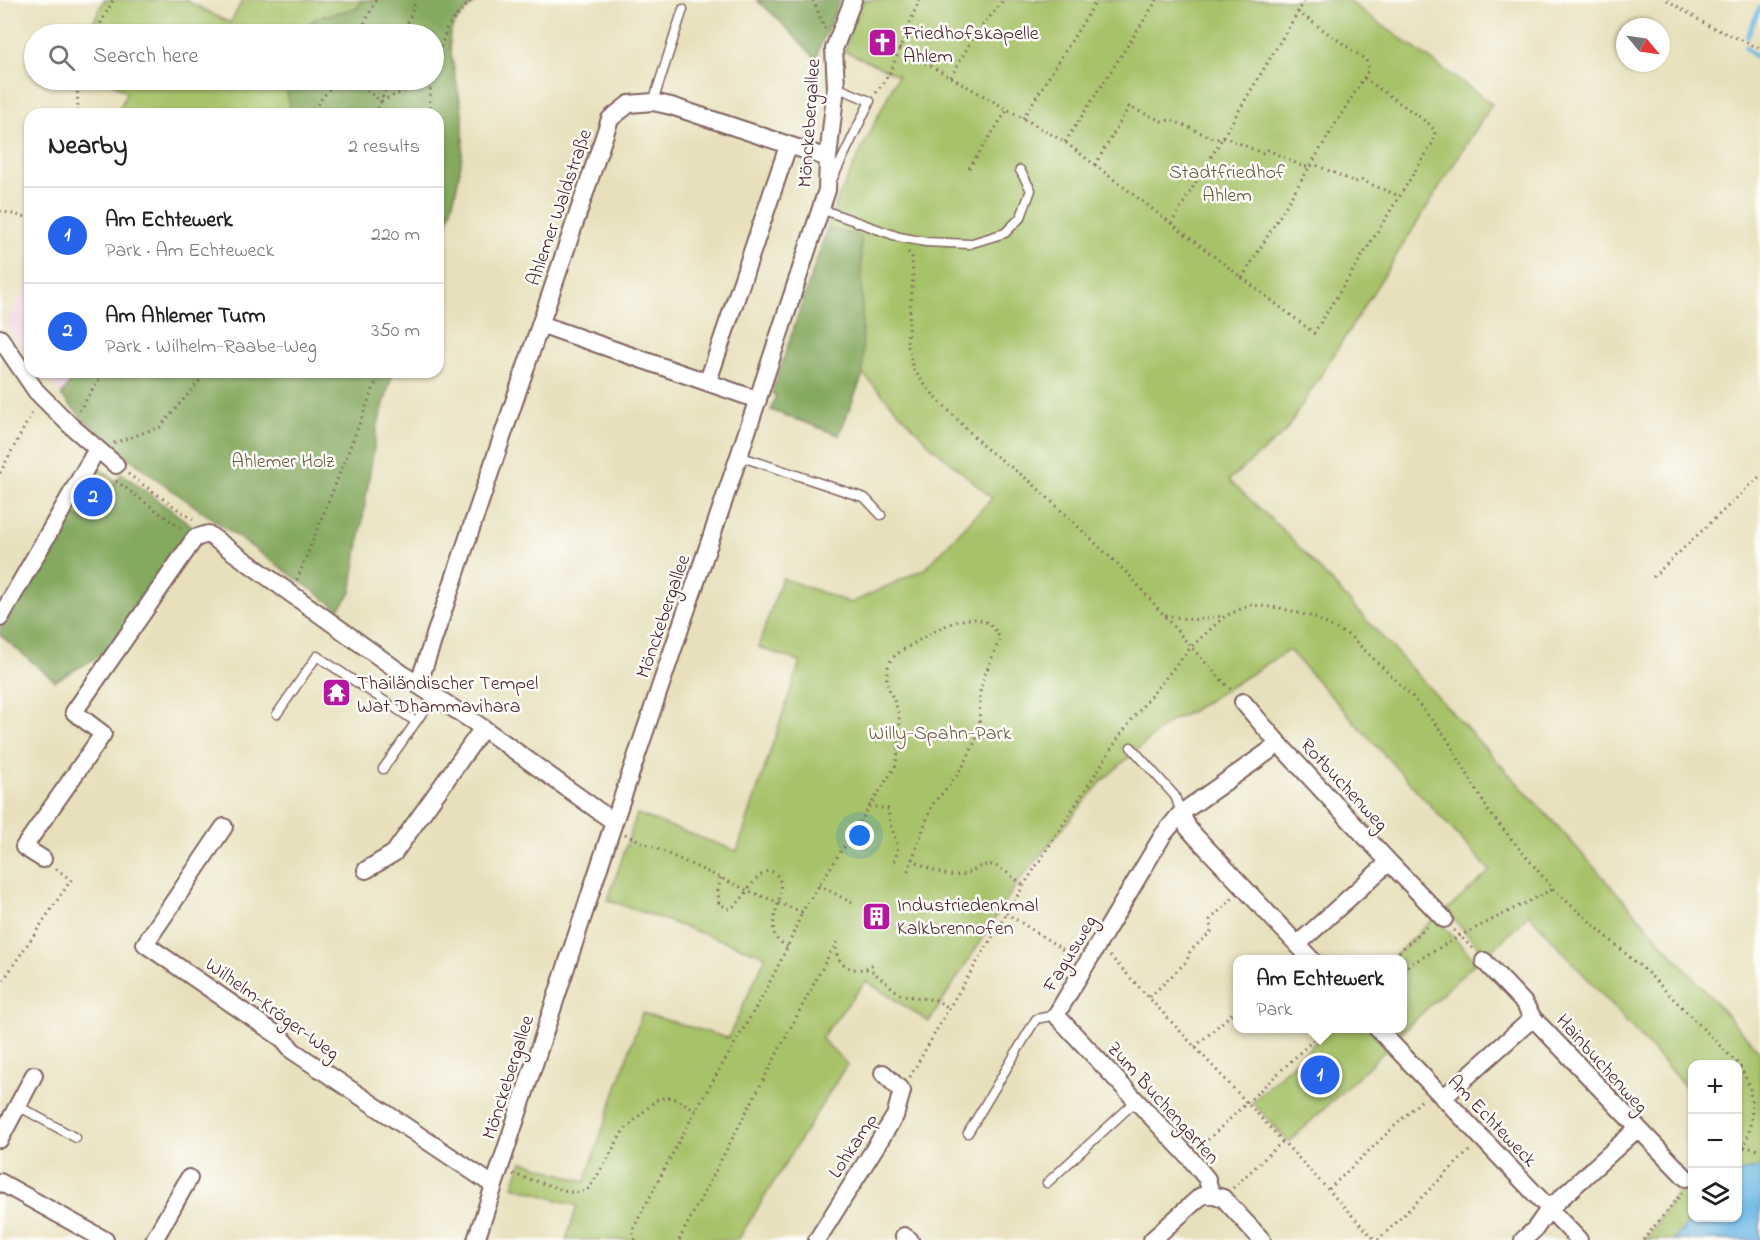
<!DOCTYPE html>
<meta charset="utf-8">
<style>
:root{--surface:#fff;--page:#f2f2f2;--text:#222;--muted:#767676;--line:#e0e0e0;--accent:#2563eb}
body{margin:0;font-family:"Indie Flower",sans-serif;background:var(--page);color:var(--text)}
.controls{position:absolute;right:18px;bottom:18px;display:grid;overflow:hidden;border-radius:12px;box-shadow:0 2px 4px #0004}
.controls button{width:54px;height:54px;display:grid;place-items:center;padding:0;border:0;border-bottom:2px solid var(--line);background:var(--surface);color:var(--text);font:30px sans-serif}
.compass{position:absolute;left:1616px;top:18px;width:54px;height:54px;border-radius:50%;background:var(--surface);box-shadow:0 2px 4px #0004;rotate:119deg}
.you{position:absolute;left:860px;top:836px;width:21px;height:21px;margin:-15px;border:4px solid #fff;border-radius:50%;background:#1a73e8;box-shadow:0 0 0 9px #1a73e833}
.badge{display:grid;place-items:center;width:39px;height:39px;border-radius:50%;background:var(--accent);color:#fff;font-size:20px;font-weight:700}
.pin{position:absolute;translate:-50% -50%;border:3px solid #fff;box-shadow:0 2px 6px #0006}
.popup{position:absolute;left:1233px;top:955px;width:174px;height:78px;box-sizing:border-box;display:grid;place-content:center;border-radius:12px;background:var(--surface);filter:drop-shadow(0 2px 4px #0005);font-size:20px;white-space:nowrap;color:var(--muted)}
.popup b{font-size:22px;color:var(--text)}
.popup::after{content:'';position:absolute;left:50%;top:100%;margin-left:-12px;border:12px solid transparent;border-top-color:var(--surface)}
.list{margin:0;padding:0;list-style:none}
h2{display:flex;justify-content:space-between;align-items:center;height:78px;margin:0;padding:0 24px;font-size:26px}
h2 small{font-size:20px;font-weight:400;color:var(--muted)}
.list li{display:grid;grid-template-columns:39px 1fr auto;gap:18px;align-items:center;box-sizing:border-box;height:96px;padding:0 24px;border-top:2px solid var(--line)}
.list b{display:block;font-size:22px;white-space:nowrap}
.list p{margin:0;font-size:20px;white-space:nowrap;color:var(--muted)}
.list em{font-size:20px;font-style:normal;color:var(--muted)}
.icon{flex:none;width:33px;height:33px;fill:none;stroke:currentColor;stroke-width:2;stroke-linecap:round;stroke-linejoin:round}
.map{position:relative;flex:none;width:1760px;height:1240px;overflow:hidden}
.search{position:absolute;background:var(--surface);box-shadow:0 2px 4px #0004;left:24px;top:24px;width:420px;height:66px;display:flex;align-items:center;gap:15px;box-sizing:border-box;padding:0 21px;border-radius:33px;color:var(--muted);font-size:22px}
.panel{position:absolute;background:var(--surface);box-shadow:0 2px 4px #0004;left:24px;top:108px;width:420px;height:270px;border-radius:18px}
.map>svg:first-child{display:block}
</style>
<div class="map">
<svg width="1760" height="1240" viewBox="0 0 1760 1240">
<rect width="100%" height="100%" fill="#fdfcf7"/>
<filter id="ink" filterUnits="userSpaceOnUse"><feTurbulence type="fractalNoise" baseFrequency=".0167" numOctaves="2"/><feDisplacementMap in="SourceGraphic" scale="12" xChannelSelector="R" yChannelSelector="G"/><feConvolveMatrix kernelMatrix="1 2 1 2 8 2 1 2 1" color-interpolation-filters="sRGB"/></filter>
<filter id="wash" filterUnits="userSpaceOnUse"><feTurbulence type="fractalNoise" baseFrequency=".008" numOctaves="4" result="noise"/><feDisplacementMap in="SourceGraphic" scale="24" xChannelSelector="R" yChannelSelector="G"/><feGaussianBlur stdDeviation="1.35" result="paint"/><feColorMatrix in="noise" values="0 0 0 0 0 0 0 0 0 0 0 0 0 0 0 0 0 1.4 0 .05"/><feComposite in="paint" operator="in"/></filter>
<g filter="url(#wash)">
<rect width="100%" height="100%" fill="#e8e0bc"/>
<!-- built -->
<path fill="#f1d0e3" d="M 30,279 L 30,357 L 6,326 Z
M 42,372 L 77,372 L 61,396 Z"/>
<!-- green -->
<path fill="#a7c36a" stroke="#78714a" stroke-width="1.5" d="M 104,0 L 185,0 L 230,23 L 243,0 L 480,0 C 468,7 455,20 450,33 C 446,44 462,103 463,120 C 465,165 453,207 438,250 L 438,114 L 117,114 L 127,92 L 107,80 L 434,80 L 434,34 L 87,34 Z
M 863,0 L 1347,0 L 1492,104 L 1285,432 L 1229,480 L 1286,533 L 1559,828 L 1760,1052 L 1760,1240 L 1645,1240 L 1692,1171 L 1692,1218 L 1738,1218 L 1738,1064 L 1692,1064 L 1692,1094 L 1529,914 L 1487,956 L 1446,911 L 1490,871 L 1289,650 L 1190,712 L 1169,722 L 1102,781 L 1018,882 L 929,1022 L 866,981 L 821,1038 L 847,1064 L 738,1240 L 566,1240 L 577,1206 L 513,1186 L 522,1161 L 585,1182 L 642,1013 L 728,1038 L 766,956 L 608,900 L 637,814 L 737,851 L 800,662 L 758,647 L 782,578 L 851,603 L 926,568 L 992,498 L 930,445 L 863,374 L 839,435 L 771,410 L 776,395 L 772,393 L 837,200 L 898,75 L 845,51 L 850,31 Z
M 94,465 L 116,481 L 94,524 L 68,513 Z
M 1435,917 L 1476,962 L 1401,1033 L 1397,1029 L 1402,1028 L 1402,960 L 1390,960 Z
M 1330,1029 L 1371,1029 L 1388,1048 L 1289,1142 L 1252,1102 Z"/>
<!-- forest -->
<path fill="#85a95e" stroke="#686444" stroke-width="1.5" d="M 362,0 L 480,0 C 468,7 455,20 450,33 C 446,43 462,103 463,120 C 465,164 453,208 438,250 L 438,114 L 291,114 L 285,80 L 434,80 L 434,34 L 297,34 L 316,18 L 357,8 Z
M 757,0 L 840,0 L 818,51 L 818,61 L 776,17 Z
M 827,229 L 861,236 L 863,374 L 839,435 L 771,410 L 776,395 L 772,393 Z
M 77,372 L 393,372 L 377,428 L 351,593 L 339,609 L 158,480 L 101,437 L 61,396 Z
M 121,473 L 195,528 L 105,653 L 55,681 L 0,635 L 0,628 L 68,513 L 94,524 Z"/>
<!-- water -->
<path fill="#6bb8e5" stroke="#5a6c88" stroke-width="1.5" d="M 1760,1166 L 1760,1240 L 1673,1240 L 1693,1218 L 1738,1218 L 1738,1173 Z"/>
<g fill="none" stroke-linecap="round" stroke-linejoin="round">
<!-- stream -->
<path stroke="#6bb8e5" stroke-width="4.5" d="M 1747,37 L 1760,7
M 1745,47 L 1760,60"/>
</g>
</g>
<g filter="url(#ink)">
<g fill="none" stroke-linecap="round" stroke-linejoin="round">
<defs>
<path id="lane" d="M 653,102 L 683,9
M 831,182 L 870,101 L 836,87
M 821,209 L 899,237 L 926,242 L 969,244 L 1005,233 L 1021,217 L 1031,190 L 1020,170
M 739,456 L 865,498 L 881,515
M 277,714 L 317,656 L 416,722 L 434,696
M 1131,747 L 1175,796 L 1181,813
M 383,769 L 416,722
M 18,1106 L 76,1138
M 968,1133 L 1036,1019 L 1056,1015
M 1047,1183 L 1136,1101"/>
<path id="street" d="M 540,324 L 758,400
M 0,338 L 36,391 L 70,425 L 116,465
M 708,381 L 788,146
M 0,618 L 97,449
M 418,685 L 610,119 L 629,104 L 653,102 L 671,106 L 828,158
M 1243,702 L 1279,744
M 1181,813 L 1188,828 L 1196,837 L 1312,960
M 224,827 L 145,944 L 283,1039 L 293,1051 L 493,1185
M 43,859 L 24,847 L 103,734 L 74,712 L 195,538 L 208,534 L 418,685 L 483,728 L 614,822
M 1389,862 L 1444,919
M 366,870 L 394,853 L 483,728
M 1484,961 L 1524,1003 L 1533,1018
M 1377,1028 L 1579,1240
M 1443,1098 L 1533,1018 L 1638,1128 L 1549,1209 L 1535,1229 L 1523,1240
M 1638,1128 L 1686,1178
M 0,1139 L 34,1075
M 0,1182 L 105,1240
M 1211,1194 L 1207,1179 L 1189,1157 L 1056,1015 L 1163,835 L 1181,813 L 1279,744 L 1389,862 L 1298,944
M 904,1236 L 910,1240
M 154,1240 L 189,1178
M 476,1240 L 614,822 L 739,456 L 827,190 L 828,158 L 836,87 L 834,49 L 853,0
M 817,1240 L 895,1116 L 902,1091 L 883,1073
M 1152,1240 L 1201,1196 L 1211,1194 L 1223,1198 L 1262,1240"/>
</defs>
<!-- lane casing -->
<use href="#lane" stroke="#81635e" stroke-width="11"/>
<!-- street casing -->
<use href="#street" stroke="#81635e" stroke-width="20"/>
<!-- path -->
<path stroke="#81635e" stroke-width="3" stroke-dasharray="1.5 4.5" stroke-linecap="butt" d="M 813,0 L 825,29
M 1667,0 L 1709,26 L 1760,48
M 95,34 L 113,0
M 359,34 L 376,0
M 404,34 L 416,0
M 899,48 L 1065,142 L 1314,333 L 1434,141 L 1435,131 L 1428,123 L 1364,78
M 434,70 L 447,27 L 471,0
M 951,77 L 975,34 L 1004,0
M 77,80 L 78,114
M 352,80 L 381,101 L 430,80
M 876,93 L 891,71 L 919,0
M 310,114 L 336,80
M 376,114 L 389,80
M 429,114 L 431,80
M 1023,118 L 1097,0
M 1065,142 L 1157,0
M 1095,165 L 1129,107 L 1162,121 L 1172,120 L 1215,139 L 1227,138 L 1262,153 L 1268,150 L 1304,167 L 1316,165 L 1355,182 L 1361,180 L 1399,196
M 969,168 L 1008,109
M 0,211 L 30,218
M 1171,224 L 1305,0
M 908,252 L 912,257 L 913,278 L 907,343 L 913,369 L 930,391 L 984,447 L 1031,482 L 1130,576 L 1191,647 L 1233,692
M 1242,278 L 1369,69 L 1366,60 L 1298,12
M 79,411 L 104,372
M 114,443 L 160,427 L 207,372
M 0,473 L 33,411
M 128,474 L 196,522
M 116,481 L 183,530
M 1653,577 L 1760,476
M 297,580 L 380,372
M 1165,615 L 1192,620 L 1223,616
M 869,806 L 888,809 L 890,823 L 898,847 L 893,866
M 625,834 L 749,891 L 802,912 L 895,767 C 899,749 902,730 898,712 C 893,694 882,683 889,664 C 893,653 909,647 918,641 C 942,626 984,601 1000,639 L 983,679 L 980,692 L 979,733 L 965,763 L 948,787 L 932,805 L 907,873
M 912,859 C 926,867 948,880 965,874 C 974,871 982,863 992,865 C 1002,867 1014,879 1024,885
M 721,878 L 718,889 L 719,903 L 725,907 L 730,909 C 747,898 749,883 762,874 C 766,871 770,870 774,873 C 792,885 767,918 775,936 C 777,941 784,944 789,948
M 819,885 L 854,904
M 1006,913 L 1073,956
M 1454,930 L 1475,951
M 837,942 C 831,965 858,978 874,963
M 1110,956 L 1375,1240
M 1390,960 L 1429,925
M 866,969 L 872,971 L 901,995 L 936,1000 L 949,1008
M 1402,969 L 1460,936 L 1553,889
M 0,985 L 71,880 L 54,867
M 1150,997 L 1187,961 L 1190,951 L 1211,932 L 1210,920 L 1234,897
M 1195,1047 L 1238,1008
M 910,1077 L 949,1008 L 1024,885 L 1121,734 L 1149,698 L 1191,647 L 1225,616 L 1250,605 L 1280,608 L 1313,617 L 1350,636 L 1411,695 L 1446,737 L 1489,812 L 1553,889 L 1650,975 L 1740,1066 L 1750,1087 L 1752,1111 L 1749,1133 L 1744,1147 L 1738,1154
M 1744,1147 L 1760,1150
M 1199,1148 L 1326,1028
M 513,1174 L 570,1192 L 586,1191 L 590,1187 L 604,1165 L 623,1131 L 656,1100 L 667,1097 L 678,1100 L 696,1110
M 1233,1188 L 1283,1141
M 1329,1189 L 1424,1098
M 635,1240 L 632,1231 C 653,1191 674,1150 696,1110 C 733,1044 775,983 802,912
M 679,1240 L 830,953 L 836,945
M 1378,1240 L 1472,1148
M 1643,1240 L 1682,1193"/>
<!-- lane -->
<use href="#lane" stroke="#fff" stroke-width="8"/>
<!-- street -->
<use href="#street" stroke="#fff" stroke-width="16"/>
</g>
</g>
<!-- icons -->
<defs>
<symbol id="church-square" viewBox="-11 -11 22 22"><rect x="-9" y="-9" width="18" height="18" rx="4" fill="#b5179e" stroke="#fdfcf7"/><path d="M-1.2-6h2.4v3.5h3.3v2.4h-3.3V6h-2.4V-.1h-3.3v-2.4h3.3Z" fill="#fff"/></symbol>
<symbol id="temple-square" viewBox="-11 -11 22 22"><rect x="-9" y="-9" width="18" height="18" rx="4" fill="#b5179e" stroke="#fdfcf7"/><path d="M0-6L5-2H3V0L6.5 2.5H4V6H1.5V3h-3V6H-4V2.5H-6.5L-3 0V-2H-5Z" fill="#fff"/></symbol>
<symbol id="building-square" viewBox="-11 -11 22 22"><rect x="-9" y="-9" width="18" height="18" rx="4" fill="#b5179e" stroke="#fdfcf7"/><path d="M-4-6H4V6H1V3H-1V6H-4ZM-2.5-4.3h1.7v1.8h-1.7ZM.8-4.3h1.7v1.8H.8ZM-2.5-1h1.7V.8h-1.7ZM.8-1h1.7V.8H.8Z" fill="#fff"/></symbol>
</defs>
<g fill-rule="evenodd">
<use href="#church-square" x="866" y="26" width="33" height="33"/>
<use href="#temple-square" x="320" y="676" width="33" height="33"/>
<use href="#building-square" x="860" y="900" width="33" height="33"/>
</g>
<g text-anchor="middle" stroke-width="5" stroke-linejoin="round" paint-order="stroke">
<!-- poi labels -->
<g font-size="20" fill="#4a1f2b" stroke="#fdfcf7" text-anchor="start">
<text x="903" y="39">Friedhofskapelle<tspan x="903" dy="23">Ahlem</tspan></text>
<text x="357" y="689">Thailändischer Tempel<tspan x="357" dy="23">Wat Dhammavihara</tspan></text>
<text x="897" y="911">Industriedenkmal<tspan x="897" dy="23">Kalkbrennofen</tspan></text>
</g>
<!-- street labels -->
<g font-size="20" fill="#4a1f2b" stroke="#fdfcf7">
<text transform="translate(808 123) rotate(-86)" y="7">Mönckebergallee</text>
<text transform="translate(558 207) rotate(-71)" y="7">Ahlemer Waldstraße</text>
<text transform="translate(662 616) rotate(-71)" y="7">Mönckebergallee</text>
<text transform="translate(1345 784) rotate(47)" y="7">Rotbuchenweg</text>
<text transform="translate(1069 953) rotate(-59)" y="7">Fagusweg</text>
<text transform="translate(273 1008) rotate(36)" y="7">Wilhelm-Kröger-Weg</text>
<text transform="translate(1603 1063) rotate(48)" y="7">Hainbuchenweg</text>
<text transform="translate(507 1077) rotate(-72)" y="7">Mönckebergallee</text>
<text transform="translate(1164 1102) rotate(48)" y="7">Zum Buchengarten</text>
<text transform="translate(1493 1120) rotate(46)" y="7">Am Echteweck</text>
<text transform="translate(852 1145) rotate(-57)" y="7">Lohkamp</text>
</g>
<!-- park labels -->
<g font-size="20" fill="#6b5841" stroke="#fdfcf7">
<text x="1227" y="178">Stadtfriedhof<tspan x="1227" dy="23">Ahlem</tspan></text>
<text x="283" y="467">Ahlemer Holz</text>
<text x="940" y="739">Willy-Spahn-Park</text>
</g>
</g>
</svg>
<div class="controls">
<button>+</button>
<button>−</button>
<button><svg class="icon" aria-label="layers" viewBox="0 0 24 24"><path d="M12 4l9 5-9 5-9-5zM3 14l9 5 9-5"/></svg></button>
</div>
<svg class="compass" viewBox="-18 -18 36 36"><path d="M0-13l5 13h-10z" fill="#e53935"/><path d="M0 13l5-13h-10z" fill="#767676"/></svg>
<div class="you"></div>
<div class="pin badge" style="left:1320px;top:1075px">1</div>
<div class="popup"><b>Am Echtewerk</b>Park</div>
<div class="pin badge" style="left:93px;top:497px">2</div>
<div class="search"><svg class="icon" aria-label="search" viewBox="0 0 24 24"><circle cx="10" cy="10" r="6"/><path d="M15 15l6 6"/></svg>Search here</div>
<section class="panel">
<h2>Nearby<small>2 results</small></h2>
<ul class="list">
<li><span class="badge">1</span><div><b>Am Echtewerk</b><p>Park · Am Echteweck</p></div><em>220 m</em></li>
<li><span class="badge">2</span><div><b>Am Ahlemer Turm</b><p>Park · Wilhelm-Raabe-Weg</p></div><em>350 m</em></li>
</ul>
</section>
</div>
